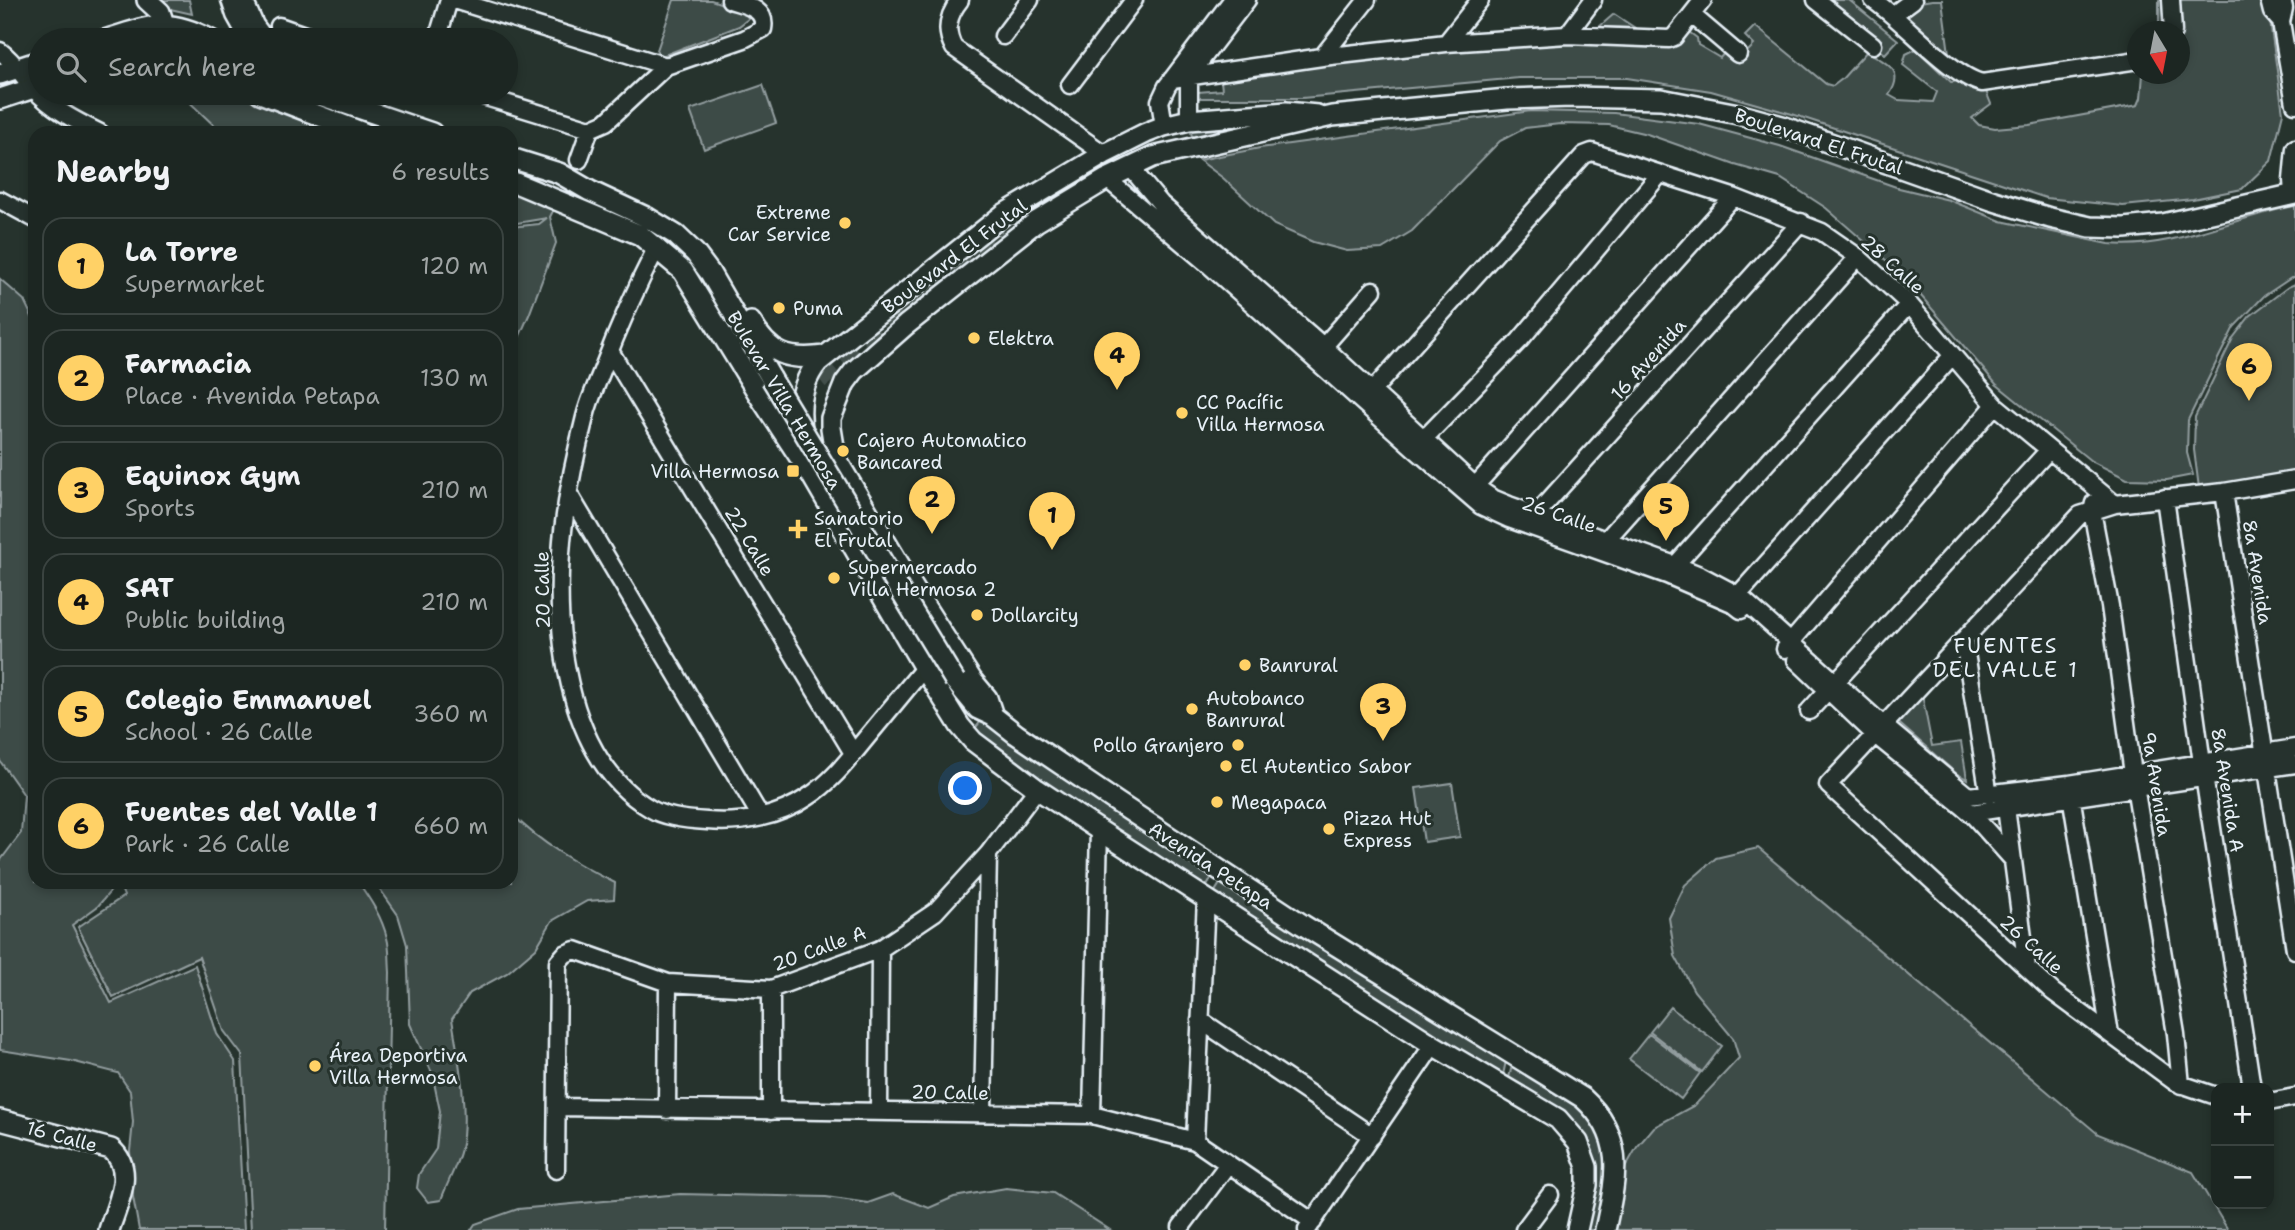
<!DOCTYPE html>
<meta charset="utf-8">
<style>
:root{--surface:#1c2622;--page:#252e2a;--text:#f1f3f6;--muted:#a0a5a5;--line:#3a4340;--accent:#ffd166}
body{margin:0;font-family:"Shantell Sans",sans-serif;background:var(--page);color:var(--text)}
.controls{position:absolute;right:21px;bottom:21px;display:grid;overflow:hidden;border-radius:14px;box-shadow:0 4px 10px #0003}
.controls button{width:63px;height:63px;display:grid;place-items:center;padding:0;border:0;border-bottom:2px solid var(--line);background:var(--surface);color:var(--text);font:35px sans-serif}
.compass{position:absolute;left:2127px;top:21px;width:63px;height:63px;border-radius:50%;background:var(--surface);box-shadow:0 4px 10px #0003;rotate:170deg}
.you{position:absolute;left:966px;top:789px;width:24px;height:24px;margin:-18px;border:5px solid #fff;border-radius:50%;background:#1a73e8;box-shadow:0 0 0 10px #1a73e833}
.badge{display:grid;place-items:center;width:46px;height:46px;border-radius:50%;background:var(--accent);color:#111;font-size:23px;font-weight:700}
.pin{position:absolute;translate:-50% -58px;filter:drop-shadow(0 2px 4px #0008)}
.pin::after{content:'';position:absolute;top:37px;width:24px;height:21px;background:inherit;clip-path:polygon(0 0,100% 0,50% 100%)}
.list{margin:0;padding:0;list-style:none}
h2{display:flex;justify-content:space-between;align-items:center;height:91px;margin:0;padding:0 28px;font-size:30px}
h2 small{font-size:23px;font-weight:400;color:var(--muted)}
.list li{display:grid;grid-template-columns:46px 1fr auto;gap:21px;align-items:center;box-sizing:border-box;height:98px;margin:0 14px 14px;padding:0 14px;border:2px solid var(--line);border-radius:21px}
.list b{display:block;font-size:26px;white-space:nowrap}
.list p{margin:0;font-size:23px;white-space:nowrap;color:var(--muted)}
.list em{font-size:23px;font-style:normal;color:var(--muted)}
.icon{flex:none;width:38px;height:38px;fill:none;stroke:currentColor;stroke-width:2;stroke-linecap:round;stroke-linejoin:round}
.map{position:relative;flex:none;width:2295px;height:1230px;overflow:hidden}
.search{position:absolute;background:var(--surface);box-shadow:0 4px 10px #0003;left:28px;top:28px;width:490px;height:77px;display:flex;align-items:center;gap:18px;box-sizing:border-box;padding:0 24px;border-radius:38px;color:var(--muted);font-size:26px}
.panel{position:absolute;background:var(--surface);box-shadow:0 4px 10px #0003;left:28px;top:126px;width:490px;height:763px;border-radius:21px}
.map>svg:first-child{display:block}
</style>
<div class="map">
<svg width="2295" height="1230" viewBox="0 0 2295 1230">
<rect width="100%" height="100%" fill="#26332d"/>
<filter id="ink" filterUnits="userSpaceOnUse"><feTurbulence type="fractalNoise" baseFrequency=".0143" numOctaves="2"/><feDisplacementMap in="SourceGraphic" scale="14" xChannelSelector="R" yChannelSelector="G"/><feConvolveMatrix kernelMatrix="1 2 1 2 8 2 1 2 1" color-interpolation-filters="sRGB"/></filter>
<g filter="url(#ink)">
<!-- green -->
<path fill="#3e4b47" stroke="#939ea0" stroke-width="2" d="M 159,0 L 189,0 L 192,14 L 166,8 Z
M 674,0 L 711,0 L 744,11 L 747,13 L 748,19 L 739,26 L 662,56 L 655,56 Z
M 1821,0 L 1849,0 L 1898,40 L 1885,54 Z
M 1932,0 L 1942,0 L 1950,61 L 1905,18 L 1906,13 L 1914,3 Z
M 2159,0 L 2264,0 L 2268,7 L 2283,113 L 2271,161 L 2242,189 L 2193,199 L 2123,206 L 2046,198 L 1792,114 L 1711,91 L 1627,78 L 1519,78 L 1302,98 L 1189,98 L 1193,87 L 1198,92 L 1222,90 L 1221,81 L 1347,60 L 1541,41 L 1623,46 L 1654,46 L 1678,34 L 1689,32 L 1697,38 L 1698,45 L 1720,58 L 1729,47 L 1743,56 L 1754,45 L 1745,36 L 1755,26 L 1826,84 L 1833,86 L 1842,79 L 1867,51 C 1887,64 1906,70 1889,95 L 1898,100 L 1933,102 L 1937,92 L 1903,65 L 1906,54 L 1916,49 L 1951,82 L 1975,80 L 1985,89 L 1991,104 L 1972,118 L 1979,125 L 1995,128 L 2029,125 L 2138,105 L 2141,98 L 2143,74 L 2180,74 L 2180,32 L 2159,31 Z
M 1614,14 L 1635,28 L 1599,27 Z
M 763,85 L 776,123 L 704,149 L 690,110 Z
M 180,93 L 242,93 L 344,133 L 222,133 Z
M 1531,111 L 1614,113 L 1699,124 L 1780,146 L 1899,188 L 1949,200 L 2001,221 L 2109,244 C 2174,250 2233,217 2295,206 L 2295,278 L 2291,278 L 2264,296 L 2234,327 L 2213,369 L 2188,420 L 2187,453 L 2193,475 L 2167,480 L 2127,479 L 2091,461 L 1996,384 L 1904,276 L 1826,208 L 1780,178 L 1735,165 L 1647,134 L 1609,125 L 1560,124 L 1525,128 L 1500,141 L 1412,231 L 1382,249 L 1347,251 L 1313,242 L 1274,225 L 1223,178 L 1199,160 L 1260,148 Z
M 1284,121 L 1193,141 L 1190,128 Z
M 511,185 L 554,209 L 550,217 L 556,243 L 529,315 L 518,340 L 511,346 L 511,227 L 539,224 L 547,218 L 511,224 Z
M 0,279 L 24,300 L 35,323 L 35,882 L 118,882 L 98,906 L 72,925 L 111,1003 L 195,965 L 217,1034 L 235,1061 L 244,1230 L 139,1230 L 133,1197 L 130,1151 L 133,1122 L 130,1091 L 118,1073 L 71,1061 L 0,1050 L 0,861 L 21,833 L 24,795 L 0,761 Z
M 2295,284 L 2295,476 L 2199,488 L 2194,450 L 2195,417 L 2233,338 L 2250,316 L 2288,287 Z
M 1921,689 L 1932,746 L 1961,742 L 1967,779 L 1957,774 L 1894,719 Z
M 984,717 L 1213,875 L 1204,892 L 1095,825 L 974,730 Z
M 1452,783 L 1460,837 L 1424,842 L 1416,788 Z
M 511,813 C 541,844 577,864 615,883 L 614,899 L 587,901 L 552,921 L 536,948 L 507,973 L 470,993 L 452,1019 C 458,1055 469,1113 461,1149 C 457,1166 447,1183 441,1200 L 428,1202 L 417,1188 L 419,1174 L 436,1149 L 440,1111 L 432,1073 L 410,1024 L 407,945 L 398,915 L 375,882 L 511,882 Z
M 1758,848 L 2098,1134 L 2193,1172 L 2228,1230 L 1612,1230 L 1625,1168 L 1637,1147 L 1654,1127 L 1695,1105 L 1739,1058 L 1733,1038 L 1694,991 L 1675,956 L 1669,918 L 1685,885 L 1716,858 Z
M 140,882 L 358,882 C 370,899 382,917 387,938 C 390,948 389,961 390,972 L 385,1230 L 251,1230 L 242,1055 L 224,1031 L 199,957 L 113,997 L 78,927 L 124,896 L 122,891 Z
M 1221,882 L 1506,1061 L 1502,1080 L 1211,898 Z
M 1670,1007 L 1722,1046 L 1702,1072 L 1650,1032 Z
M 1649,1034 L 1700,1073 L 1681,1099 L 1629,1059 Z
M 1512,1065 L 1591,1116 L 1610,1149 L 1600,1230 L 1582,1230 L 1592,1163 L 1508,1082 Z
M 1006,1188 L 1053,1193 L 1110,1230 L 471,1230 L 475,1224 L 518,1209 L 680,1194 L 826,1197 L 868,1203 L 893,1194 L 929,1208 L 954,1197 Z"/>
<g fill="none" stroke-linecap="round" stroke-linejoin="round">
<!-- major-tunnel -->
<path stroke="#43504b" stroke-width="19" stroke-dasharray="19 10" stroke-linecap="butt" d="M 730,327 L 747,360
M 797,398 L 1002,231"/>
<defs>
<path id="minor" d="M 230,0 L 235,15 L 249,40
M 244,0 L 255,25 L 266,40
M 454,0 L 666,66
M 960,0 C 948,15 944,30 954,48 L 1104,154
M 1816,0 L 1873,45
M 1873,0 C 1903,20 1951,76 1982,83 L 2138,60
M 2171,0 L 2173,32
M 2269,0 L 2272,12 L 2281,22
M 2282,0 L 2284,8 L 2281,22 L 2295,104
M 1894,14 L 1913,0
M 1692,15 L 1738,54
M 279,26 L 319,40
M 1567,35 L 1593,0
M 1003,36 L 1030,0
M 437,40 L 449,0
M 1446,43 L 1480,0
M 0,51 C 15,62 22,76 34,89 C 52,109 76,121 100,133
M 1322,57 L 1367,0
M 1172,79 L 1322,57 L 1446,43 L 1567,35 L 1669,39 L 1674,37 L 1703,0
M 1070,85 L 1134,0
M 473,93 L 590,129
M 1189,120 L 1189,76 L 1247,0
M 1164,126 L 1160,101 L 1167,86 L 1232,0
M 579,160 L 590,129 L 606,122 L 666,66 L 744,39 L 763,29 C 767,8 745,5 730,0
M 1130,167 L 1161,204 L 1324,347 L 1475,486 L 1492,498 L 1509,505 L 1675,565 L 1702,576 L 1738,595 L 1883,725 L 1968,796 L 2069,784 L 2295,748
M 1107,179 L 1210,266 L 1415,449 L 1481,506 L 1509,519 L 1667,575 L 1732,603 L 1741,610
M 2293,194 L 2292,180 L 2295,148
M 0,200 L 35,219
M 657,247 C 637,286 619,326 603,368 C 597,384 589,400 585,417 C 574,460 564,508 561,553 C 555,639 568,761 651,809 C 666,818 689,820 707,821 C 741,824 779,817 808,797 C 832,782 849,759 867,737 C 886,714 905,691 924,668
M 610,351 L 853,753
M 1317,354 L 1373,290
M 1364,400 L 1584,155 L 1592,152 L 1733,197 L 1822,232 L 1858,257 L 1909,304 L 1995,405 L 2115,504
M 1417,446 L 1520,340 L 1660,174
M 2224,492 L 2295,950
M 1469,493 L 1733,197
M 569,494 L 761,817
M 2165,498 L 2202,763 L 2252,1088
M 2094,503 L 2092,511 L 2110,606 L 2133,774 L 2176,1034 L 2181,1085
M 1531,520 L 1801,222
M 1599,548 L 1858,257
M 1670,571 L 1909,304
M 1732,602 L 1952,356
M 1964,641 L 1989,795
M 1785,649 L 1995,405
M 1796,660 L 1874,734 L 1971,813 L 2013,860
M 1809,711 L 2049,450
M 2070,789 L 2110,1034
M 2005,800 L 2027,968
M 1971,813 L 2295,764
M 1200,1020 L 1372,1136
M 2216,1096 L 2175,1082 L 2053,992 L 1828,785 L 2080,515 L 2115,504 L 2224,492 L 2295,480
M 2269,1102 L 2295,1097
M 558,1107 L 1092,1115 L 1195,1141 L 1313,1222
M 667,1110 L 668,983
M 771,1111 L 771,989
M 879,1112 L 880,949
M 983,1113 L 988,854
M 1092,1115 L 1099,830
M 1195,1141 L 1206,898
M 556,1170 L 558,962 L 565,954 L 575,950 L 668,983 L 771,989 L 880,949 L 935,912 L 988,854 L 1037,789
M 1181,1227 L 1228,1164
M 1307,1230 L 1433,1045
M 1524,1230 L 1550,1195"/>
<path id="major" d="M 147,0 L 160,12 L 164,24
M 104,40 C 151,26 166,16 211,40
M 0,74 L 40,61
M 260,93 L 364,133
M 314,93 L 432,133
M 0,99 L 40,86
M 511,158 L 559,173 L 590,191 L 648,218 L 676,235 L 695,253 L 710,273 L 771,378
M 511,181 L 640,235 L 683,271 L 762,400 L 812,476 L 924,668 L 960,726 L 973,741 L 1037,789 L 1099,830 L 1433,1045 L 1558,1119 L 1578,1142 L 1587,1167 L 1587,1185 L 1577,1230
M 751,322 C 770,355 788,361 825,356
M 803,434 C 798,408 801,383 818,362 L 1004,214 L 1104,154 L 1146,133 L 1164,126 L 1189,120 L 1286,112 L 1317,115
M 955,681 L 978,709 L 993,716
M 0,1120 L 111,1149 C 136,1170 117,1204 109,1230
M 1605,1230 C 1616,1178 1627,1138 1583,1098 L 1303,925 L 1118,803 L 1016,734 L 993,716 L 987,698 L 972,680 L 920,599 L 836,459 L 831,428 L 831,418 L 845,383 L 854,371 L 906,325 L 1036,222 L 1107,179 L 1153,157 L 1332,116 L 1507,99 L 1572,97 L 1661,99 L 1738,114 L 1782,126 L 1994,201 L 2050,218 L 2090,227 L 2124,228 L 2163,224 L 2295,194"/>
</defs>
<!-- minor casing -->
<use href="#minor" stroke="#e8f1f8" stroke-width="21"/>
<!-- major casing -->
<use href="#major" stroke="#e8f1f8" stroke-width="24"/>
<!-- minor -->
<use href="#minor" stroke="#26332d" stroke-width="16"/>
<!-- major -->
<use href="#major" stroke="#26332d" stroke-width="19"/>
<defs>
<path id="major-bridge" d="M 771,378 L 955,681"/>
</defs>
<!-- major-bridge casing -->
<use href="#major-bridge" stroke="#e8f1f8" stroke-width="24" stroke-linecap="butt"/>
<!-- major-bridge -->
<use href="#major-bridge" stroke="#26332d" stroke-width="19"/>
</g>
</g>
<!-- markers -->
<g fill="#ffd166" stroke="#26332d" stroke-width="2.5">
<circle cx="845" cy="223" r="7"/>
<circle cx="779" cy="308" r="7"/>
<circle cx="974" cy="338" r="7"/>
<circle cx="1182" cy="413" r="7"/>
<circle cx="843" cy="451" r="7"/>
<rect x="786" y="464" width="14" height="14" rx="3.5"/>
<path d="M794.5 518.5h7v7h7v7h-7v7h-7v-7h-7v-7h7z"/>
<circle cx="834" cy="578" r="7"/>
<circle cx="977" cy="615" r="7"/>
<circle cx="1245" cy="665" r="7"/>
<circle cx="1192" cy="709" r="7"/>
<circle cx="1238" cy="745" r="7"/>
<circle cx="1226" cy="766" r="7"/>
<circle cx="1217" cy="802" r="7"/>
<circle cx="1329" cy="829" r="7"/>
<circle cx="315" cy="1066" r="7"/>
</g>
<g text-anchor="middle" stroke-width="6" stroke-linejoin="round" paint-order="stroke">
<!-- street labels -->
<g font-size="19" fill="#e8f1f8" stroke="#26332d">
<text transform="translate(1819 141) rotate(18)" y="7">Boulevard El Frutal</text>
<text transform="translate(954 256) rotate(-37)" y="7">Boulevard El Frutal</text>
<text transform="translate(1893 264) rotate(42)" y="7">28 Calle</text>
<text transform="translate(1648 359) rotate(-48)" y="7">16 Avenida</text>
<text transform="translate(785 400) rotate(59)" y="7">Bulevar Villa Hermosa</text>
<text transform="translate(1559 514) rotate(19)" y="7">26 Calle</text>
<text transform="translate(750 541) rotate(59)" y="7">22 Calle</text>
<text transform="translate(2258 572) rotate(81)" y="7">8a Avenida</text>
<text transform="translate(542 590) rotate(-91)" y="7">20 Calle</text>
<text transform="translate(2157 784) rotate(81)" y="7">9a Avenida</text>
<text transform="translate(2228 790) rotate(81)" y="7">8a Avenida A</text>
<text transform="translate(1211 865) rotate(33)" y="7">Avenida Petapa</text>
<text transform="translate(2032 944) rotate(42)" y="7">26 Calle</text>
<text transform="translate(819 948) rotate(-20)" y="7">20 Calle A</text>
<text transform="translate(950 1092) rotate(1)" y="7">20 Calle</text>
<text transform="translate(62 1136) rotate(15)" y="7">16 Calle</text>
</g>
<!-- poi labels -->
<g font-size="19" fill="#e8f1f8" stroke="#26332d" text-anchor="start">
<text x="831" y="219" text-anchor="end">Extreme<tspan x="831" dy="22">Car Service</tspan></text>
<text x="793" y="315">Puma</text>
<text x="988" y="345">Elektra</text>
<text x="1196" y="409">CC Pacífic<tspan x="1196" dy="22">Villa Hermosa</tspan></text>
<text x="857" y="447">Cajero Automatico<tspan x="857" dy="22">Bancared</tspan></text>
<text x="779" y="478" text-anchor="end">Villa Hermosa</text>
<text x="814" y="525">Sanatorio<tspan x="814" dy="22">El Frutal</tspan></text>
<text x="848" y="574">Supermercado<tspan x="848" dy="22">Villa Hermosa 2</tspan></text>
<text x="991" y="622">Dollarcity</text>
<text x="1259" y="672">Banrural</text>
<text x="1206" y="705">Autobanco<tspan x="1206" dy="22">Banrural</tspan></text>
<text x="1224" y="752" text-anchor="end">Pollo Granjero</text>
<text x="1240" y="773">El Autentico Sabor</text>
<text x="1231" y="809">Megapaca</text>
<text x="1343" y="825">Pizza Hut<tspan x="1343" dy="22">Express</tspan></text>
<text x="329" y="1062">Área Deportiva<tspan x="329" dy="22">Villa Hermosa</tspan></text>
</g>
<!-- neighbourhood labels -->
<g font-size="21" letter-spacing="2" fill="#e8f1f8" stroke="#26332d">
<text x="2006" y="653">FUENTES<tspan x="2006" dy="24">DEL VALLE 1</tspan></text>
</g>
</g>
</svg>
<div class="controls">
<button>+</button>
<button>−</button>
</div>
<svg class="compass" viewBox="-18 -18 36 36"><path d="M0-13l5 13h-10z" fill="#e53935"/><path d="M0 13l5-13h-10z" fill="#a0a5a5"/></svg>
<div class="you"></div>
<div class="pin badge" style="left:1052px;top:550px">1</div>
<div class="pin badge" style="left:932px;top:534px">2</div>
<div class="pin badge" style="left:1383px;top:741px">3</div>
<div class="pin badge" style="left:1117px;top:390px">4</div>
<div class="pin badge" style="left:1666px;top:541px">5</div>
<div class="pin badge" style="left:2249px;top:401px">6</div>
<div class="search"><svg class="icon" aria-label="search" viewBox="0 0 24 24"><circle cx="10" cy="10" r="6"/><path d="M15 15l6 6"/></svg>Search here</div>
<section class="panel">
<h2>Nearby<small>6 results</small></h2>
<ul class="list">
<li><span class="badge">1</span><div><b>La Torre</b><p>Supermarket</p></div><em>120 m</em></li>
<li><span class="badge">2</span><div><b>Farmacia</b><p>Place · Avenida Petapa</p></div><em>130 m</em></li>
<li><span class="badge">3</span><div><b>Equinox Gym</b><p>Sports</p></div><em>210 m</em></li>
<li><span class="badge">4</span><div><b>SAT</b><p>Public building</p></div><em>210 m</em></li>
<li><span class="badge">5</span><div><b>Colegio Emmanuel</b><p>School · 26 Calle</p></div><em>360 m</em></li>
<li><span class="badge">6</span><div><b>Fuentes del Valle 1</b><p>Park · 26 Calle</p></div><em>660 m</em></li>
</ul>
</section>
</div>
